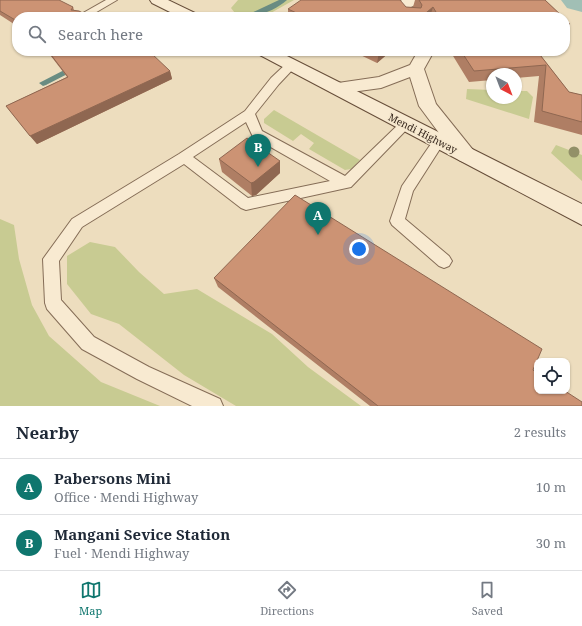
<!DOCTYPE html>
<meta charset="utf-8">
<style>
:root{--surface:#fff;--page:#f2f2f3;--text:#1f2937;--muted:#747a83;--line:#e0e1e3;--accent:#0f766e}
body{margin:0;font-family:"Noto Serif",serif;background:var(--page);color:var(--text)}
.controls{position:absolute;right:12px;bottom:12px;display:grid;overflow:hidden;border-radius:8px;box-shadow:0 1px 3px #0004}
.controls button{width:36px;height:36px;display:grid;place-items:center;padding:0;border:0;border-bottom:1px solid var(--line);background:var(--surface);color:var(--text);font:20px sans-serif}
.compass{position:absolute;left:486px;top:68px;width:36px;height:36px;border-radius:50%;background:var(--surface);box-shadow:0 1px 3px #0004;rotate:138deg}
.you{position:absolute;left:359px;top:249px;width:14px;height:14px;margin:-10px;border:3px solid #fff;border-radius:50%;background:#1a73e8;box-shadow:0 0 0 6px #1a73e833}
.badge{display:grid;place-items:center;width:26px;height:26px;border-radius:50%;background:var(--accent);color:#fff;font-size:13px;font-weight:700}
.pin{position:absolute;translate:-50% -33px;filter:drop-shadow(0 1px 2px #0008)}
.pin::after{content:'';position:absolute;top:21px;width:14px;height:12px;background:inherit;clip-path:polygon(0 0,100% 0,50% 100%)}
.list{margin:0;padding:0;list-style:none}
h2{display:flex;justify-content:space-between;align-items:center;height:52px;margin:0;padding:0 16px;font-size:17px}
h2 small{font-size:13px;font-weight:400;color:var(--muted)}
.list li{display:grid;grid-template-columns:26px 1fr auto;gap:12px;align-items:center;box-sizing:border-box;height:56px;padding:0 16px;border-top:1px solid var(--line)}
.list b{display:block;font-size:15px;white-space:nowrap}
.list p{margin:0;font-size:13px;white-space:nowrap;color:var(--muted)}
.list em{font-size:13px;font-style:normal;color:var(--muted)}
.icon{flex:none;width:22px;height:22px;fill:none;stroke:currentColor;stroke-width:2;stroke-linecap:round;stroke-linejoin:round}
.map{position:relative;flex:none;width:582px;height:406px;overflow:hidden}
.search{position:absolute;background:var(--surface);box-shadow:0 1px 3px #0004;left:12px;right:12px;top:12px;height:44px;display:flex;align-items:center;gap:10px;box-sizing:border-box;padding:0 14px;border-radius:16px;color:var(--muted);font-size:15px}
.sheet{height:164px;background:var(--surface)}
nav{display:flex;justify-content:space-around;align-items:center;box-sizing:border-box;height:56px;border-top:1px solid var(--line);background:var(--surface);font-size:11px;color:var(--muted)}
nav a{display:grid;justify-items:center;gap:2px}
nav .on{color:var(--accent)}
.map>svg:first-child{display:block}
</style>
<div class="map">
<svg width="582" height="406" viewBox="0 0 582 406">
<rect width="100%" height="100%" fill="#edddbe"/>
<!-- green -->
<path fill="#c8cb92" d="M 238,0 L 294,0 L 269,14 L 267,17 L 238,17 L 231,8 Z
M 467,89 L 492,90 L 492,98 L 516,98 L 516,91 L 527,91 L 533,97 L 529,119 L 466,99 Z
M 274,110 L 360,160 L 351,169 L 345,170 L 309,149 L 314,143 L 301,134 L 293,141 L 264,123 L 264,119 Z
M 556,145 L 582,155 L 582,181 L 551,153 Z
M 0,219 L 14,225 L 19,259 L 32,305 L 49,336 L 101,382 L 160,406 L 0,406 Z
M 90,242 L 115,247 L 139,272 L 164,294 L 197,289 L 272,334 L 308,367 L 361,406 L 236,406 L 184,375 L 119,324 L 91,314 L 67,284 L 67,256 Z"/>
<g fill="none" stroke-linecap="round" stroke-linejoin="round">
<!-- stream -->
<path fill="#698c82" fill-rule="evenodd" d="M 279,0 L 287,0 C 276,10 258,17 243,17 Z
M 72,66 L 75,66 L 79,68 L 46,85 L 43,86 L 39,83 Z"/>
<!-- river -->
<path fill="#a1bfb5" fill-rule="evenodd" d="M 561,0 L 582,0 L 582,12 L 567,8 Z"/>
<defs>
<path id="lane" d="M 106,0 L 117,0 L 88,17 L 76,17 Z
M 292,61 L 297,64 L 296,66 L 279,84 L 255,114 L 262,131 L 345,176 L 402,121 L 410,121 L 412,124 L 351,187 L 246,210 L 241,208 L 184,164 L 82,227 L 59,261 L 61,300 L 94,337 L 149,367 L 220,399 L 223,406 L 192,406 L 137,379 L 82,349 L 47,309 L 45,303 L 43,259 L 72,219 L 179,154 L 245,111 L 271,78 L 288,62 ZM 246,122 L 253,137 L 330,181 L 248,198 L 193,157 Z
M 439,136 L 443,138 L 445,141 L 413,191 L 405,219 L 449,256 L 452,261 L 449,266 L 444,268 L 439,266 L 392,225 L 390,221 L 402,186 L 435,138 Z"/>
<path id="street" d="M 402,0 L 421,0 L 419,3 L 411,7 L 418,17 L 404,17 L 395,5 Z
M 418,51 L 434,51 L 424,69 L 436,104 L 473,150 L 476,155 L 473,160 L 466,163 L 459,160 L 419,106 L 410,77 L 381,88 L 337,94 L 331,92 L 328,88 L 331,84 L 379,77 L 410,65 Z"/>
<path id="secondary" d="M 150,0 L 168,0 L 197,14 L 199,17 L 180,17 L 152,3 Z
M 256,51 L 277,51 L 582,204 L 582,225 L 258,54 Z"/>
</defs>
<!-- lane casing -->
<use href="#lane" stroke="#856d57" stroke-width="2"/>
<!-- street casing -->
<use href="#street" stroke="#856d57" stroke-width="2"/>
<!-- secondary casing -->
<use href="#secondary" stroke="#674e3a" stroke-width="2"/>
<!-- lane -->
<use href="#lane" fill="#f8ead1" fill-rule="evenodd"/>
<!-- street -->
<use href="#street" fill="#f8ead1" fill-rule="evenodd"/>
<!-- secondary -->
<use href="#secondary" fill="#f8ead1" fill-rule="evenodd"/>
</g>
<!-- trees -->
<circle fill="#929068" cx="574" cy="152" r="5.5"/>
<!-- wall -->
<path fill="#af7e64" d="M 0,0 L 73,7 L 74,10 L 17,17 L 17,26 L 0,15 Z
M 415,0 L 545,0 L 563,17 L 288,17 L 288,9 L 413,7 Z
M 565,19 L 570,24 L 565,31 Z
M 47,51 L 143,51 L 170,71 L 172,79 L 37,144 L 6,106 L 67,77 Z
M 352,51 L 391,51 L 377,63 Z
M 450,51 L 537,51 L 569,92 L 582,95 L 582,135 L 534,122 L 539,76 L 516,78 L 516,74 L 492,74 L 492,80 L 469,82 Z
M 219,159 L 280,161 L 280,173 L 256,195 L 252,196 L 222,172 Z
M 214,278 L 533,370 L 582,406 L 370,406 L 218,287 Z"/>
<!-- shaded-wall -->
<path fill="#8f6751" d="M 433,7 L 430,17 L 421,17 Z
M 380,51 L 391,51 L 377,63 L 379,52 Z
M 170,71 L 172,79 L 37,144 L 30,136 Z
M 280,161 L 280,173 L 256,195 L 252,196 L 251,183 Z"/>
<!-- building -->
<path fill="#cc9374" stroke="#8f6751" d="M 0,0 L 59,0 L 73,7 L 71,10 L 79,11 L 90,17 L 17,17 L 17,21 L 0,11 Z
M 301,0 L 400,0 L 406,7 L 421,8 L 422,5 L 419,0 L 545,0 L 563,17 L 439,17 L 433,7 L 421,17 L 305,17 L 288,9 Z
M 565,19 L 570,24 L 565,24 Z
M 48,51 L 143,51 L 149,55 L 151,53 L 170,71 L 30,136 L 6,106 L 68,77 Z
M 461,51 L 537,51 L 569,92 L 582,95 L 582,122 L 542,111 L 546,65 L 474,71 Z
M 247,138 L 280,161 L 254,182 L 251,183 L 219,159 Z
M 295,195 L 542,349 L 533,370 L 537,373 L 537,391 L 565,391 L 582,402 L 582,406 L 378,406 L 214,278 Z"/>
<g text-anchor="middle" stroke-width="3" stroke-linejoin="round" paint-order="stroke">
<!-- street labels -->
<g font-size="10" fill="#35261c" stroke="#f5e7cd">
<text transform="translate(423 133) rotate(27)" y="4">Mendi Highway</text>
</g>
</g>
</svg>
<div class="controls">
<button><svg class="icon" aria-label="locate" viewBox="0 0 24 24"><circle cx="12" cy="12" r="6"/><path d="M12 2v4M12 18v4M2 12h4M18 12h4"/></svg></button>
</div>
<svg class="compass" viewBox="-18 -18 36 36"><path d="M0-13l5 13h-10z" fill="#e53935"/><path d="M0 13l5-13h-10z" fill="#747a83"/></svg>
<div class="you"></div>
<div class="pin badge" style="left:318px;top:235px">A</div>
<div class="pin badge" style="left:258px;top:167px">B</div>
<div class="search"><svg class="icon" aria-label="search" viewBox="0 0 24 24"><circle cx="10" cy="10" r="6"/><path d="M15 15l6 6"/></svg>Search here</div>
</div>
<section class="sheet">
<h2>Nearby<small>2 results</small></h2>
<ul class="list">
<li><span class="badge">A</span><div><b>Pabersons Mini</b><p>Office · Mendi Highway</p></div><em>10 m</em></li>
<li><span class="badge">B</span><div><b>Mangani Sevice Station</b><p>Fuel · Mendi Highway</p></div><em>30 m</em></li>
</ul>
</section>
<nav>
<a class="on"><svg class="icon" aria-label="map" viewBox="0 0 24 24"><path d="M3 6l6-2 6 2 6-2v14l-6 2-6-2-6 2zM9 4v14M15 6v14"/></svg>Map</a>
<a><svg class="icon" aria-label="directions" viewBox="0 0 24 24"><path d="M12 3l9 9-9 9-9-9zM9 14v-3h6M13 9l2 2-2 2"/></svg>Directions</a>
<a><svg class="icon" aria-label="saved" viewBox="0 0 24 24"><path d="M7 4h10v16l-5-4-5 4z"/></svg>Saved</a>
</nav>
